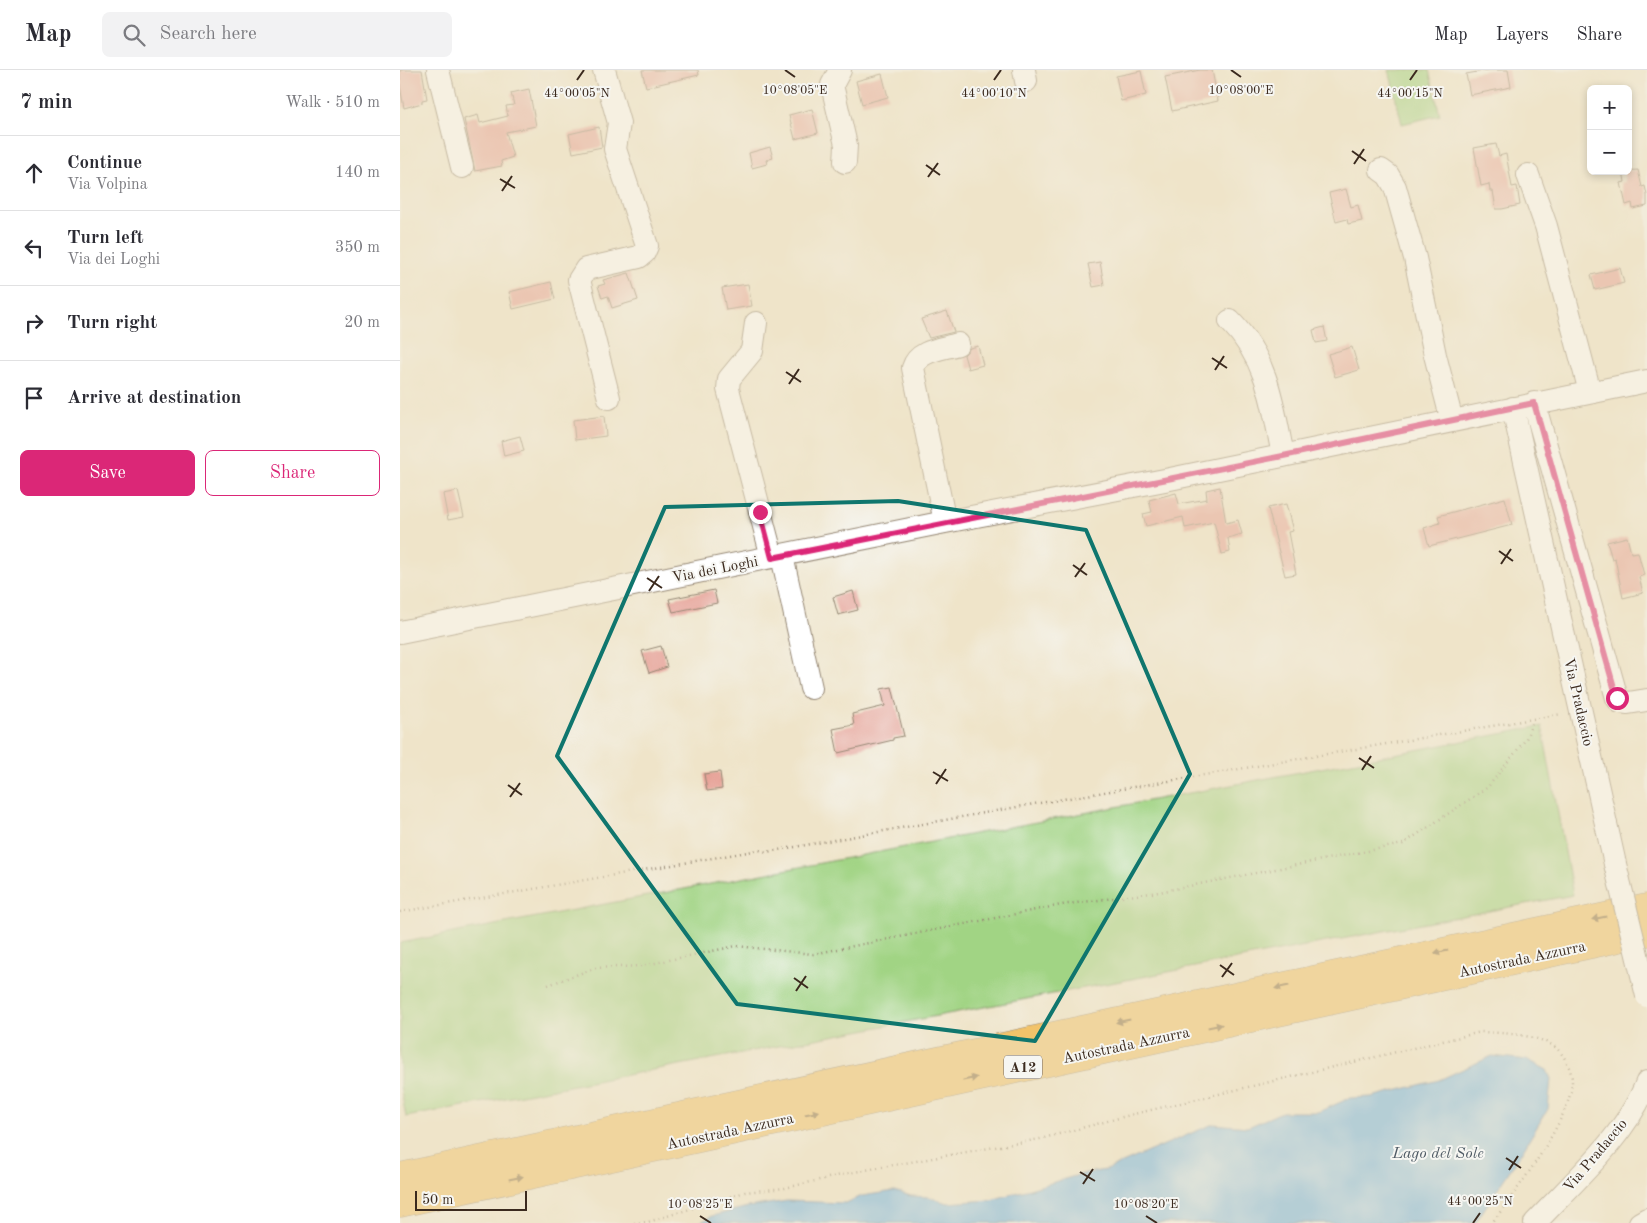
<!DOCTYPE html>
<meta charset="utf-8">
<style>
:root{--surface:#fff;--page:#f2f2f3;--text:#2b2b33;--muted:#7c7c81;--line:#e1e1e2;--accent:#db2777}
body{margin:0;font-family:"Old Standard TT",serif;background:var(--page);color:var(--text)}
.controls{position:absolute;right:15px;top:15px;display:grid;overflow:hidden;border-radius:8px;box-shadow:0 2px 8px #0003}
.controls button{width:45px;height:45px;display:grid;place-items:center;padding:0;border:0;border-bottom:1px solid var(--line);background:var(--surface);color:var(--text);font:25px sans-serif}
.scale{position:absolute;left:15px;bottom:12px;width:112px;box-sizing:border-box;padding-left:5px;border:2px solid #3b2a1e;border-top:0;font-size:14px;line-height:18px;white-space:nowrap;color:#3b2a1e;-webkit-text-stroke:4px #f6f6f2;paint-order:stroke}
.stop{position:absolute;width:15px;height:15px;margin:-11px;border:4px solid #db2777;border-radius:50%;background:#fff}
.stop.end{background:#db2777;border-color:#fff;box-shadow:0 1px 5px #0008}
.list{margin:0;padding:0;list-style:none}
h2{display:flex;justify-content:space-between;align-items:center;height:65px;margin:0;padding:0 20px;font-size:21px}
h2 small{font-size:16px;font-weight:400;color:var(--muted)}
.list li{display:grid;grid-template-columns:32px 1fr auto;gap:15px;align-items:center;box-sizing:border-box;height:75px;padding:0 20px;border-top:1px solid var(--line)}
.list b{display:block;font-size:19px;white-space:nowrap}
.list p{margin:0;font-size:16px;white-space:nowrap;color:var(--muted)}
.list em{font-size:16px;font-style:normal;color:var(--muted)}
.actions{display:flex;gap:10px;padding:15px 20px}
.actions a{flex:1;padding:11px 0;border:1px solid var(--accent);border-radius:8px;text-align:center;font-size:18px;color:var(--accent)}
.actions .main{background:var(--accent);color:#fff}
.icon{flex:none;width:28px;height:28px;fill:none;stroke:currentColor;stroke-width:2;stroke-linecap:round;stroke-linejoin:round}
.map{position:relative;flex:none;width:1247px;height:1153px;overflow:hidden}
header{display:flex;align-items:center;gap:30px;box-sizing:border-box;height:70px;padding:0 25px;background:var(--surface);border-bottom:1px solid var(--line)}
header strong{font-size:24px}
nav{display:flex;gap:28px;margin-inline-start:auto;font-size:18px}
.search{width:350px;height:45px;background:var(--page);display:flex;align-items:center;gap:12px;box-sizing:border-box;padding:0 18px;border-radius:8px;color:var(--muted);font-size:19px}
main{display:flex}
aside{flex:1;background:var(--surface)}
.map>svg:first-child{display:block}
</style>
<header>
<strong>Map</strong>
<div class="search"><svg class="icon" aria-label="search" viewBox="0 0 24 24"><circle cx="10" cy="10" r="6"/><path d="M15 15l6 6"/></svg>Search here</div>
<nav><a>Map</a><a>Layers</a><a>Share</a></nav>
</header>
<main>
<aside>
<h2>7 min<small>Walk · 510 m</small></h2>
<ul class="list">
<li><svg class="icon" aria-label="ahead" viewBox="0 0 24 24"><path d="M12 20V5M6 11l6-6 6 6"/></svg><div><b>Continue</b><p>Via Volpina</p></div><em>140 m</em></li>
<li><svg class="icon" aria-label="left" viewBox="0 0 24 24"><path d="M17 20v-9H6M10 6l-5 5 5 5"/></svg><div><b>Turn left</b><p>Via dei Loghi</p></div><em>350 m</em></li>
<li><svg class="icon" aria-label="right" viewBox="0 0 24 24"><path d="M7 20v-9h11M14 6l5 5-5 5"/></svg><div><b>Turn right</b></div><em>20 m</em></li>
<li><svg class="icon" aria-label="arrive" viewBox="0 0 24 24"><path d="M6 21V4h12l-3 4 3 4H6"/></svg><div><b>Arrive at destination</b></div></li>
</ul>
<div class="actions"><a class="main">Save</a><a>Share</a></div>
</aside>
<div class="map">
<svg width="1247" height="1153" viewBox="0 0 1247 1153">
<rect width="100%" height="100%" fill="#f6f6f2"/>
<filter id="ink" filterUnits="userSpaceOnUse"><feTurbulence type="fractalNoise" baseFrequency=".02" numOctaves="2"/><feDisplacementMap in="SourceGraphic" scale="10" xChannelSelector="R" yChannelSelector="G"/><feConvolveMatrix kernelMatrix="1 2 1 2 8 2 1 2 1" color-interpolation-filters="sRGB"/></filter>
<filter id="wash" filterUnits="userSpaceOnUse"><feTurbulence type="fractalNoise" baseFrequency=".0096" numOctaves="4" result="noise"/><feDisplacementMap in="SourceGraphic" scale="20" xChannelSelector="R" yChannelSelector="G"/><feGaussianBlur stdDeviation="1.12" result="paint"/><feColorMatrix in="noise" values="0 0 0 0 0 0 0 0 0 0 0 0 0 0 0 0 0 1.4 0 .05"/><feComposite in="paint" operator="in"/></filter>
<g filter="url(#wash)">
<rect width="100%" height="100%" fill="#efe4c9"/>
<!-- green -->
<path fill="#a1d484" stroke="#6e7f51" d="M 989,0 L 1029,0 L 1040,45 L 1002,54 Z
M 1142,656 L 1173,825 L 6,1047 L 0,1015 L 0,873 Z"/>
<!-- water -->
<path fill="#70b3e5" stroke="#566e82" d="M 1092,986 L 1128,990 L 1147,1000 L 1151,1009 L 1148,1039 L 1118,1088 L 1075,1153 L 299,1153 L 312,1146 L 348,1137 L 387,1131 L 446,1133 L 462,1126 L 494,1121 L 511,1126 L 528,1127 L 547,1133 L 591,1130 L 686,1103 L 706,1100 L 813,1054 L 848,1057 L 882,1042 L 918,1042 L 950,1028 L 971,1027 L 1039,1010 Z"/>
<g id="blocks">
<!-- building -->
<path fill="#e7a398" d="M 0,0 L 22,0 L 27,29 L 22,30 L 22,33 L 4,38 L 0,16 Z
M 242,0 L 298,0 L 299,5 L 246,17 Z
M 800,0 L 812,0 L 818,31 L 772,41 L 765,7 Z
M 1089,0 L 1108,0 L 1111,17 L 1070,25 L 1066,4 Z
M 741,1 L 746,25 L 721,31 L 716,6 Z
M 482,4 L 488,27 L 462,34 L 456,11 Z
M 129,19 L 136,56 L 106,62 L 113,87 L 101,91 L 102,96 L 75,101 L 64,49 L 78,45 L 80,53 L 108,46 L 106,36 L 114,35 L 111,23 Z
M 412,39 L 418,63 L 395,69 L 389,45 Z
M 199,57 L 202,77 L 173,83 L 169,64 Z
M 1096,74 L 1099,86 L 1106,84 L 1112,117 L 1117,116 L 1120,135 L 1102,139 L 1096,139 L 1093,121 L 1090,121 L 1089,114 L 1081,116 L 1074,78 Z
M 370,77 L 373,88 L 366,90 L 367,94 L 352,98 L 349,83 Z
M 1238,100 L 1242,117 L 1245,116 L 1247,125 L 1247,136 L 1233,139 L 1232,133 L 1226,135 L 1221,113 L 1225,112 L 1223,101 Z
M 946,119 L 951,137 L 958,135 L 962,151 L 948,154 L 947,149 L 936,152 L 929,123 Z
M 700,192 L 704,215 L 693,217 L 688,194 Z
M 1220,198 L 1224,213 L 1195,220 L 1191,205 Z
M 229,203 L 238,230 L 212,238 L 208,226 L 202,228 L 198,216 L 205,214 L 203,210 Z
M 151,212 L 155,229 L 113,239 L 109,222 Z
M 348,214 L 352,236 L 326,240 L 322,218 Z
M 547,241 L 554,262 L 529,268 L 521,249 Z
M 924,257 L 927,271 L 916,273 L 913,260 Z
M 578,276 L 583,295 L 568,299 L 564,285 L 570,278 Z
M 952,277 L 959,300 L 935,307 L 928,284 Z
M 204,346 L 206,366 L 175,370 L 173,350 Z
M 120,366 L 124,381 L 104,386 L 101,371 Z
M 820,417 L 826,453 L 838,450 L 842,464 L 828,468 L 830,482 L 822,484 L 814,452 L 785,458 L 783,447 L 746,456 L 743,444 L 752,442 L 749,430 L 776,423 L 779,434 L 807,429 L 806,420 Z
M 58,421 L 64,447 L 48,450 L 43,424 Z
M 1105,428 L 1112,455 L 1029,476 L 1024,458 L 1040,453 L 1038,446 Z
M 886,434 L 893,461 L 888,462 L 896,504 L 885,506 L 868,438 Z
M 1227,467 L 1231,483 L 1238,482 L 1244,505 L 1239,507 L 1243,523 L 1223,528 L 1215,488 L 1212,489 L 1207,472 Z
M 314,520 L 317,533 L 273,542 L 269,529 Z
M 453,521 L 458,540 L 438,545 L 433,527 Z
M 261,576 L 267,597 L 249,603 L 242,581 Z
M 492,617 L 504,666 L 493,668 L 493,670 L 438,683 L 433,659 L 454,655 L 452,644 L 485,636 L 481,619 Z
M 320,702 L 322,719 L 307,721 L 304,704 Z"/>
</g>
</g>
<g filter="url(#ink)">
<use href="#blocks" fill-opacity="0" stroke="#958774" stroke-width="1"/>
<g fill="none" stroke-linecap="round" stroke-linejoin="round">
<defs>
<path id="minor" d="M 38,0 L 62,97
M 204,0 L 219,53 L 215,79 L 247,176 L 244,183 L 239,187 L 186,199 L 179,210 L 209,328
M 440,0 L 432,15 L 446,75 L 445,92
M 624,0 L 626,11
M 981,100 L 988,105 L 995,117 L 1015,188 L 1035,285 L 1052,351
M 1128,105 L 1146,156 L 1190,322
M 830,251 C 868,290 873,334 883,386
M 356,253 L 352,281 L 329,309 L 328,319 L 372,487
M 1134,333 L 1217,628 L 1220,632 L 1228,633 L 1247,630
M 1113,338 L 1215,794
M 545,452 L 513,298 C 518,280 542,279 558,274
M 382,486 L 411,618
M 0,562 L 545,452 L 770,409 L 1247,311
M 1135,1153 C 1173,1112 1227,1065 1247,1012
M 1240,1153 L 1247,1149"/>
<path id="highway" d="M 0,1107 L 1247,838
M 0,1133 L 1247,862"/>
</defs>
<!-- minor casing -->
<use href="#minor" stroke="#958774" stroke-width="24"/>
<!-- highway casing -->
<use href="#highway" stroke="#958774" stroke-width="29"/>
<!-- path -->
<path stroke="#958774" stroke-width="2.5" stroke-dasharray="1 4" stroke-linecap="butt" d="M 0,842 L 359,780 L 367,782 L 634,734 L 1162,644
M 148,915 L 195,898 L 241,896 L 336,876 L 413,884 L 661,835 L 759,822 L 1003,774 L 1088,717 L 1126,669 L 1133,650
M 234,1153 L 248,1152 L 345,1122 L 385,1118 L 454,1102 L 640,1069 L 734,1044 L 1081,962 C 1104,963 1136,964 1155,977 C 1164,984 1172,1000 1172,1011 C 1172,1048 1115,1122 1092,1153"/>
<!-- minor -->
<use href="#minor" stroke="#fff" stroke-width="22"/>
<!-- highway -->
<use href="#highway" stroke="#f2c36a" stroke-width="28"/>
<defs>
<path id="minor-bridge" d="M 1215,794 L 1247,926"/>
</defs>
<!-- minor-bridge casing -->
<use href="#minor-bridge" stroke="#958774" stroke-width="24" stroke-linecap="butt"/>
<!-- minor-bridge -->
<use href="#minor-bridge" stroke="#fff" stroke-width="22"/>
</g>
<!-- one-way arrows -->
<defs><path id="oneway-solid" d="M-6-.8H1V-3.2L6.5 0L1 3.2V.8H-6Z" transform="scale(1.25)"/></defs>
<g fill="#8d6f40">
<use href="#oneway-solid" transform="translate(1199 848) rotate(168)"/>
<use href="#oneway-solid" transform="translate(1041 882) rotate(168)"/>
<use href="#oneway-solid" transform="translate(882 917) rotate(168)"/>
<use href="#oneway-solid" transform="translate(723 951) rotate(168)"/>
<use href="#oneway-solid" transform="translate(815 956) rotate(-12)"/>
<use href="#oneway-solid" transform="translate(570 1009) rotate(-12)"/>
<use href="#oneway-solid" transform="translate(412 1043) rotate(-12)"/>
<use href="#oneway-solid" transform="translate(116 1108) rotate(-12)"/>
</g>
</g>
<g fill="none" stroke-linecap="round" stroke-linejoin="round" filter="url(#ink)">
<!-- route -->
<path stroke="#db2777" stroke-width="6" d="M 360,442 L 372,488 L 883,386 L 1134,333 L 1217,628"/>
</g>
<!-- marked area -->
<path d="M0 0H1247V1153H0ZM 498,431 L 686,460 L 790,704 L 635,971 L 337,934 L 157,686 L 265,437 Z" fill="#efe4c9" fill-opacity=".55" fill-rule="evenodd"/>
<path fill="none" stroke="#0f766e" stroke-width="4" stroke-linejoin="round" d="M 498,431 L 686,460 L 790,704 L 635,971 L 337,934 L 157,686 L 265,437 Z"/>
<!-- ticks -->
<path fill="none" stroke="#3b2a1e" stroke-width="2" d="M 385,0 L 395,7M 831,0 L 841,7M 177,10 L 184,0M 594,10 L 601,0M 1010,10 L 1017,0M 952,81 L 966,91M 954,94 L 964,79M 526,95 L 540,105M 528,107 L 538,93M 100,109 L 115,118M 102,121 L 112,106M 812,288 L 827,298M 815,300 L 824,286M 386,302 L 401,312M 389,314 L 399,299M 1099,481 L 1113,491M 1101,494 L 1111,479M 673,495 L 687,505M 675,507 L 685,493M 247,508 L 262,518M 249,521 L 259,506M 959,688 L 974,698M 962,700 L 971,686M 533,702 L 548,711M 536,714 L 546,699M 108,715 L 122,725M 110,727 L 120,713M 820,895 L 834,905M 822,907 L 832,893M 394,908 L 408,918M 396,921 L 406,906M 1106,1088 L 1121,1098M 1109,1100 L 1118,1086M 680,1102 L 695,1111M 683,1114 L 693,1099M 300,1146 L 311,1153M 746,1146 L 757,1153M 1073,1153 L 1080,1143"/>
<g text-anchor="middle" stroke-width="4" stroke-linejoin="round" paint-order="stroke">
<!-- shield labels -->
<rect fill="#f6f6f2" stroke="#73675e" stroke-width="1" x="604" y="985.5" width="38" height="23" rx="4"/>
<g font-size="14" font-weight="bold" fill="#3b2a1e">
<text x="623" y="1002">A12</text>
</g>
<!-- street labels -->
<g font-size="15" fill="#3b2a1e" stroke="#f6f6f2">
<text transform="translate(315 499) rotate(-11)" y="5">Via dei Loghi</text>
<text transform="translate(1179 632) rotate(77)" y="5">Via Pradaccio</text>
<text transform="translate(1122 889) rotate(-12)" y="5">Autostrada Azzurra</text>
<text transform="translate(726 975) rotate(-12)" y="5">Autostrada Azzurra</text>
<text transform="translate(330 1061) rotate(-12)" y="5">Autostrada Azzurra</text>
<text transform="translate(1195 1085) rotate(-50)" y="5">Via Pradaccio</text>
</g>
<!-- water labels -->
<g font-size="16" font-style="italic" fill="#4e5a64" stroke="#f6f6f2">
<text x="1038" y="1088">Lago del Sole</text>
</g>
</g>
<g font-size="12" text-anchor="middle" fill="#3b2a1e" stroke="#f6f6f2" stroke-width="4" stroke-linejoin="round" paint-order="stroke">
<text x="395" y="24">10°08'05"E</text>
<text x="841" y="24">10°08'00"E</text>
<text x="177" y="27">44°00'05"N</text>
<text x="594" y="27">44°00'10"N</text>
<text x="1010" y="27">44°00'15"N</text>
<text x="1080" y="1135">44°00'25"N</text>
<text x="300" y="1138">10°08'25"E</text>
<text x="746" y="1138">10°08'20"E</text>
</g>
</svg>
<div class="controls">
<button>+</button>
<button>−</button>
</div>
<div class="scale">50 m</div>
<div class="stop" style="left:1217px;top:628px"></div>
<div class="stop end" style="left:360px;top:442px"></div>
</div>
</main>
